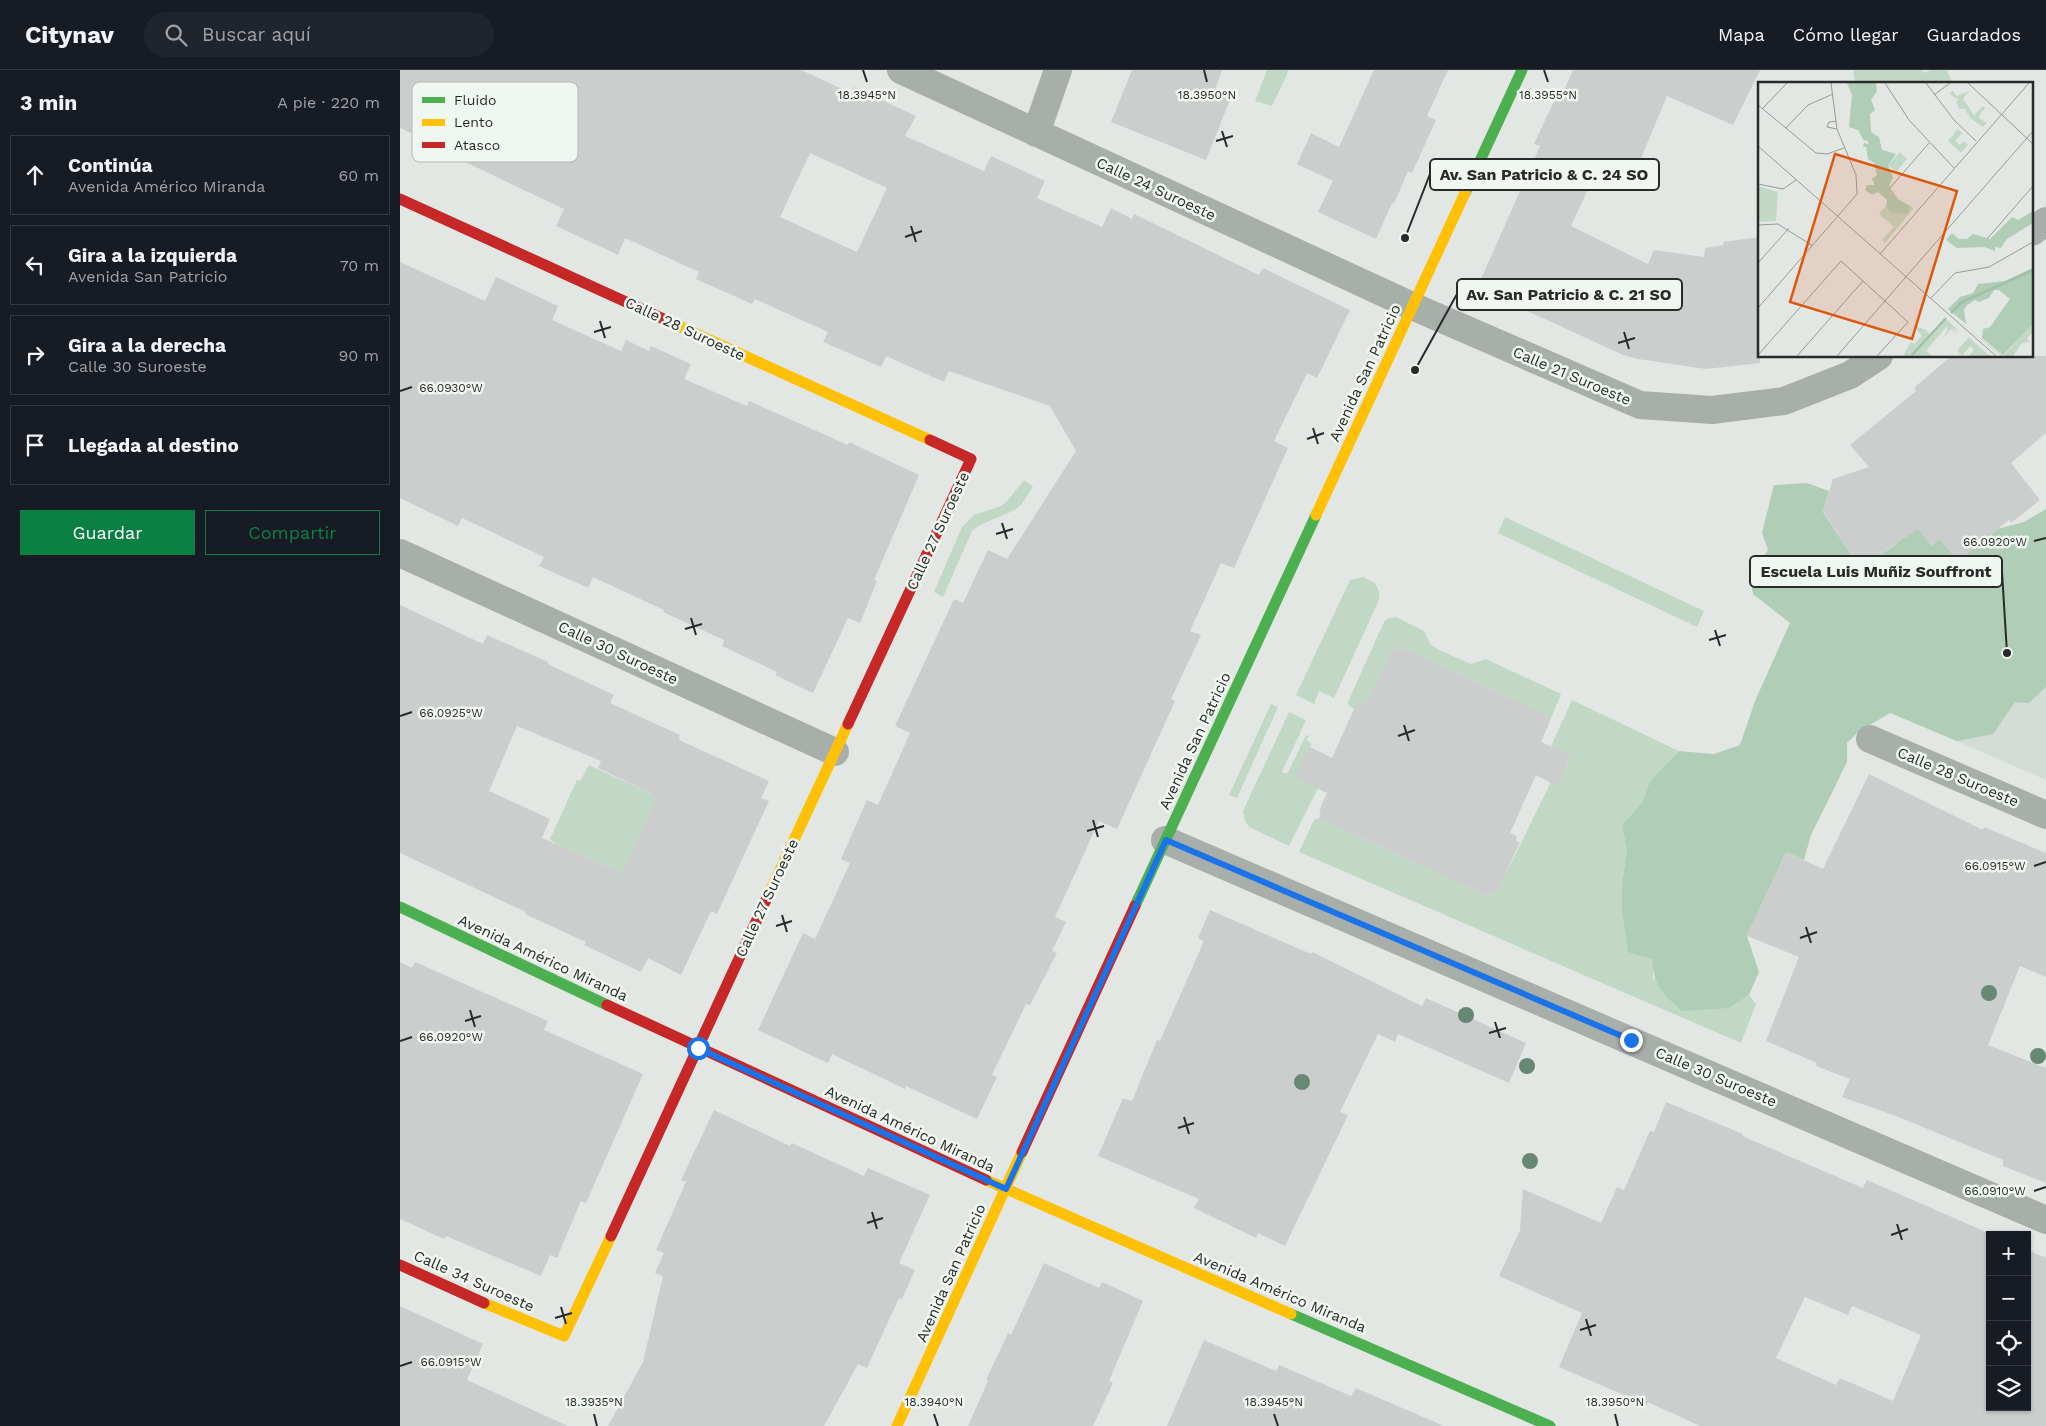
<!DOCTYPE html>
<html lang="es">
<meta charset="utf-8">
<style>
:root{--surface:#171b24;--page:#20242c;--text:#f1f3f6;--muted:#9ea1a6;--line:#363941;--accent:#0b8043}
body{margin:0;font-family:"Work Sans",sans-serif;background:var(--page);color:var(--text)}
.controls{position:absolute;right:15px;bottom:15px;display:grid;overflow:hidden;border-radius:0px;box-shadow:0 1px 4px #0004}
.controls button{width:45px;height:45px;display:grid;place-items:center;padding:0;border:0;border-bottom:1px solid var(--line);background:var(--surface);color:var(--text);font:25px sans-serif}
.stop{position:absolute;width:15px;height:15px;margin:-11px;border:4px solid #1a73e8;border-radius:50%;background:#fff}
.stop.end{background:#1a73e8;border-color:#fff;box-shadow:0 1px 5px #0008}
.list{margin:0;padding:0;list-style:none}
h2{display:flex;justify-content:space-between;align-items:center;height:65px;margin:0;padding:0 20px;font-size:21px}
h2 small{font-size:16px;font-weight:400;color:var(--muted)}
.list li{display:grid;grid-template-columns:32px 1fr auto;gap:15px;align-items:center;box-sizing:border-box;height:80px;margin:0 10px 10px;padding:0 10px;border:1px solid var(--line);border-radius:0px}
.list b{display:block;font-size:19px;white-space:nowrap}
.list p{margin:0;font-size:16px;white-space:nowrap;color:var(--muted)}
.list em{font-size:16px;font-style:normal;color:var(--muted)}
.actions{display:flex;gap:10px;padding:15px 20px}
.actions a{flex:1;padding:11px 0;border:1px solid var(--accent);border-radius:0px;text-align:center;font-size:18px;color:var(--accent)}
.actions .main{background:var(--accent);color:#fff}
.icon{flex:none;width:28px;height:28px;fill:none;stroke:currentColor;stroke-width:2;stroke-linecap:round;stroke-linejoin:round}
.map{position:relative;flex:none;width:1646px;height:1356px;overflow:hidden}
header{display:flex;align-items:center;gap:30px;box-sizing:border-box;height:70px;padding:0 25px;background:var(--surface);border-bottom:1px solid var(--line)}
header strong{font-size:24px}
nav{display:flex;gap:28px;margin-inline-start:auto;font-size:18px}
.search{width:350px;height:45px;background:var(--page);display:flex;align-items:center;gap:12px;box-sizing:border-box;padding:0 18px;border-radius:28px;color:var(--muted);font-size:19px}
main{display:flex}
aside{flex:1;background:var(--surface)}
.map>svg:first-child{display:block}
</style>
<header>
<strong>Citynav</strong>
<div class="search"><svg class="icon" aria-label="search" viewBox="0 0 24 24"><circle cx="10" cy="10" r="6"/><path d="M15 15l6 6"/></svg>Buscar aquí</div>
<nav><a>Mapa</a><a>Cómo llegar</a><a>Guardados</a></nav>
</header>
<main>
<aside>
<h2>3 min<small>A pie · 220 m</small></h2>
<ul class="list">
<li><svg class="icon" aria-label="ahead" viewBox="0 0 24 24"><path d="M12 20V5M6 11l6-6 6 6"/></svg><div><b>Continúa</b><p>Avenida Américo Miranda</p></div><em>60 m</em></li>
<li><svg class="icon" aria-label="left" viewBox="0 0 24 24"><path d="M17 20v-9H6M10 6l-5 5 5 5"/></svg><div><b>Gira a la izquierda</b><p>Avenida San Patricio</p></div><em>70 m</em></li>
<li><svg class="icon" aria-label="right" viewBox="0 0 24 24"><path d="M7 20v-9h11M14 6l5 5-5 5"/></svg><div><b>Gira a la derecha</b><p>Calle 30 Suroeste</p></div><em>90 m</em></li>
<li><svg class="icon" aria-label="arrive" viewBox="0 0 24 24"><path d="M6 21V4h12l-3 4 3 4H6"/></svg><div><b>Llegada al destino</b></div></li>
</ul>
<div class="actions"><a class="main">Guardar</a><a>Compartir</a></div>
</aside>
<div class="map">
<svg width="1646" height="1356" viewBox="0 0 1646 1356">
<rect width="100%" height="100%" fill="#e3e7e4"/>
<!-- built -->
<path fill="#d3ddd5" d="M 1646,523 L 1646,710 L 1490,642 Z"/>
<!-- green -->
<path fill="#c1d8c6" d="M 867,0 L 889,0 L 872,36 L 855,31 Z
M 1453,0 L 1523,0 L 1524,3 L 1531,0 L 1547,0 L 1553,14 L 1455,14 Z
M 624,410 L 633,417 L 621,435 L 615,440 L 578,456 L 572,461 L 543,527 L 534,522 L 562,457 L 574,445 L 601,436 L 608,430 Z
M 1105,447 L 1304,541 L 1297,557 L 1098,463 Z
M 963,507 L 975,513 L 979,521 L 979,530 L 934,628 L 919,621 L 914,634 L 896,625 L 950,510 Z
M 996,547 L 1024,561 L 1030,574 L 1037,579 L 1071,594 L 1086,589 L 1161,624 L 1150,651 L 1146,648 L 1147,645 L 998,576 L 996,580 L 992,578 L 966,634 L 958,630 L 954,639 L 947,634 L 984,552 L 987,549 Z
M 1172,630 L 1279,681 L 1250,711 L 1242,733 L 1222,755 L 1227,781 L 1222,813 L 1253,889 L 1253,908 L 1329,938 L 1349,925 L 1356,934 L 1341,973 L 899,782 L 914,750 L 919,748 L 1089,827 L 1092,821 L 1097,822 L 1151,712 L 1157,715 L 1171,686 L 1151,676 Z
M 871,634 L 878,637 L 837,728 L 829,725 Z
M 889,642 L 906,650 L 882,702 L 887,704 L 906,665 L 909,666 L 906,670 L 912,674 L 896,707 L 915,717 L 924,706 L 889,776 L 849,757 L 845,751 L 843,741 Z
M 189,695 L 254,725 L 253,728 L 280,740 L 226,795 L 217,814 L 215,800 L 156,774 L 150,769 L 177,710 L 180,711 Z"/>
<!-- forest -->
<path fill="#b0cdb7" d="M 1407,413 L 1429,421 L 1423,442 L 1460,498 L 1495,475 L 1513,452 L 1532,476 L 1540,469 L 1558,491 L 1597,459 L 1624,452 L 1646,439 L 1646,617 L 1629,633 L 1615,632 L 1593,664 L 1557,671 L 1490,643 L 1458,662 L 1447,673 L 1447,692 L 1411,765 L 1404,790 L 1386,782 L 1347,866 L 1359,902 L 1349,925 L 1329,938 L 1282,941 C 1262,923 1254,917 1252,889 L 1228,882 L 1222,839 L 1222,813 L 1227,781 L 1222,755 L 1242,733 L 1250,711 L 1279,681 L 1314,684 L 1340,675 L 1355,631 L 1390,553 L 1353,524 L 1350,505 L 1368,480 L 1362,463 L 1374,415 Z"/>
<!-- building -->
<path fill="#cbcecc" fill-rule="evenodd" d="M 0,0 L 401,0 L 451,23 L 454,17 L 516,46 L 505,66 L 584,101 L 591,86 L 645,111 L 637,128 L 702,157 L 711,138 L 732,149 L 734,144 L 859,205 L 863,198 L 950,240 L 917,308 L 907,303 L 874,371 L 888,378 L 834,498 L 821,493 L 790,561 L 801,565 L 771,629 L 775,631 L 717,759 L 699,751 L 655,847 L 666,852 L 652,881 L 657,883 L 630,935 L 626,934 L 592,1005 L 597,1007 L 577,1049 L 506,1016 L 505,1019 L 432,984 L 428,993 L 358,960 L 403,863 L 415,869 L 450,793 L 441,789 L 467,730 L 478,735 L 510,663 L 495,656 L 554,529 L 563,533 L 588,480 L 607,489 L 676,381 L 650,336 L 549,301 L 544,312 L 486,286 L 481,297 L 423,272 L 428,262 L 355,229 L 352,234 L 296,209 L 299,202 L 225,168 L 218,185 L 156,156 L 164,139 L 44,82 L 45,79 L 0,58 ZM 410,83 L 487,118 L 457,182 L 380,147 Z
M 732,0 L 822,0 L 815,20 L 831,27 L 806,90 L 711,52 Z
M 974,0 L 1048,0 L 1027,46 L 1036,50 L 1012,103 L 1008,101 L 994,134 L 992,133 L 976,169 L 918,142 L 933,111 L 897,94 L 911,63 L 939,77 Z
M 1173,0 L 1360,0 L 1333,55 L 1267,26 L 1229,117 L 1196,102 L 1171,156 L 1248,194 L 1254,180 L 1304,187 L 1305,178 L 1324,175 L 1323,172 L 1360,167 L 1360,293 L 1306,299 L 1238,289 L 1223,285 L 1077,218 L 1140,76 L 1134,74 L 1156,27 L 1160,29 Z
M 0,192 L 85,231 L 96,207 L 158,236 L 152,250 L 221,281 L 226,270 L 249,281 L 251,276 L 291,294 L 284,309 L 347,336 L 349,331 L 448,375 L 449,372 L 519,405 L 474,510 L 477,511 L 460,553 L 448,548 L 413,623 L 375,605 L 377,602 L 322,576 L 324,570 L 263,542 L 264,540 L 193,507 L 188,518 L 139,496 L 144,487 L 62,448 L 58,456 L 0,428 Z
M 1551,286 L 1646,286 L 1646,363 L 1611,393 L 1640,430 L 1611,453 L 1609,450 L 1558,491 L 1540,469 L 1532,476 L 1518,459 L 1460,498 L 1423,441 L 1433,409 L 1469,397 L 1450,375 L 1516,321 L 1514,318 Z
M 0,535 L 83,574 L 87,565 L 148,592 L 148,594 L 214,625 L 210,633 L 280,665 L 279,670 L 369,711 L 361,728 L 369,731 L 356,759 L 317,844 L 311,841 L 281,905 L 248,888 L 241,902 L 184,875 L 186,872 L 125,844 L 126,842 L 0,783 ZM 117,656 L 201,691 L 198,698 L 254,725 L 252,728 L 256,729 L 222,803 L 142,768 L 150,749 L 89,721 Z
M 998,576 L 1147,645 L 1146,648 L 1150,651 L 1141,672 L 1171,685 L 1157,716 L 1136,705 L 1110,763 L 1117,766 L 1116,771 L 1120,772 L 1097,823 L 1092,821 L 1089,827 L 919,748 L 921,743 L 919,741 L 927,723 L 895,707 L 910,677 L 932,688 L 958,630 L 966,634 L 992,578 L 996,580 Z
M 1469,704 L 1583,760 L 1584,757 L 1646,783 L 1646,907 L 1620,896 L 1588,975 L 1646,998 L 1646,1113 L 1603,1096 L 1603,1090 L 1496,1046 L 1442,1027 L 1450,1009 L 1416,996 L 1417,993 L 1366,971 L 1399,887 L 1347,866 L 1386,782 L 1423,799 Z
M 810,840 L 911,884 L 912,882 L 1022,936 L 1026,928 L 1126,973 L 1109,1013 L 998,964 L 995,972 L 978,964 L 940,1042 L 948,1045 L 885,1176 L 858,1163 L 856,1168 L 794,1138 L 799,1129 L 698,1086 L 723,1028 L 732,1031 L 757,970 L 760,971 L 804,871 L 798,868 Z
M 0,892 L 12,898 L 15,892 L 148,951 L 144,960 L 243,1004 L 186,1133 L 181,1131 L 157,1188 L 150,1185 L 141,1206 L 46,1166 L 44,1169 L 0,1149 Z
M 1266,1032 L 1343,1064 L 1342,1066 L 1463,1118 L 1467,1110 L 1593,1165 L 1590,1165 L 1590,1337 L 1627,1337 L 1627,1180 L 1646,1188 L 1646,1356 L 1300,1356 L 1248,1332 L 1247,1335 L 1159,1297 L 1182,1243 L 1099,1206 L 1120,1160 L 1123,1119 L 1201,1153 L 1217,1117 L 1224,1120 L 1250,1061 L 1254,1062 ZM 1405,1227 L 1448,1245 L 1452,1236 L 1521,1265 L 1493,1331 L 1440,1308 L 1436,1315 L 1376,1288 Z
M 314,1040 L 390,1076 L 392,1073 L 464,1106 L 468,1098 L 530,1125 L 499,1193 L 515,1200 L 502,1229 L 499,1228 L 467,1298 L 458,1294 L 424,1356 L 208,1356 L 243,1292 L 263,1206 L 255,1203 L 264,1183 L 256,1180 L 286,1112 L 281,1110 Z
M 644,1193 L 699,1218 L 702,1212 L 743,1231 L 709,1311 L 713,1313 L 693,1356 L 568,1356 L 588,1311 L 586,1310 L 608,1263 L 611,1265 Z
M 0,1236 L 83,1274 L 67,1310 L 168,1356 L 0,1356 Z
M 804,1270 L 876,1301 L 879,1295 L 951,1326 L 956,1318 L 1044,1356 L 767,1356 Z"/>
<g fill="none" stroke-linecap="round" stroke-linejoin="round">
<!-- street -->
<path stroke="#a8afaa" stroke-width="28" d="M 501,0 L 1012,236 L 1240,335 L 1312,340 L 1384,331 L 1450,305 L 1479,286
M 636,63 L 658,0
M 1632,162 L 1646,151
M 0,483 L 435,682
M 1470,669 L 1646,745
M 765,770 L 1646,1150"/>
<!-- fast -->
<path stroke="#4caf50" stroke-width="11" d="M 1065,123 L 1122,0
M 735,836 L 916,445
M 0,837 L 207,935
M 891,1244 L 1150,1356"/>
<!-- slow -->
<path stroke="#ffc107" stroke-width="11" d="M 270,252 L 530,370
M 916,445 L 1065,123
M 366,830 L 448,654
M 586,1110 L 891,1244
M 84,1233 L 164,1266 L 211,1166
M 497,1356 L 622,1082"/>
<!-- jam -->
<path stroke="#c62828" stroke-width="11" d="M 0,129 L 270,252
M 448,654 L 571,389 L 530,370
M 207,935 L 586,1110
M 622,1082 L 735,836
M 211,1166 L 366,830
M 0,1195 L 84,1233"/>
</g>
<!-- trees -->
<g fill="#668874">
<circle cx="1589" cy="923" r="8"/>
<circle cx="1066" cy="945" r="8"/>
<circle cx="1638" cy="986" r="8"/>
<circle cx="1127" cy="996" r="8"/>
<circle cx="902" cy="1012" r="8"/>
<circle cx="1130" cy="1091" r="8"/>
</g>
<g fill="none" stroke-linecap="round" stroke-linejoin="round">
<!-- route -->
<path stroke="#1a73e8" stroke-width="6" d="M 298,978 L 606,1119 L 766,770 L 1231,970"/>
</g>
<!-- ticks -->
<path fill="none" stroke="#282b29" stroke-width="2" d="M 463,0 L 467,12M 804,0 L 807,12M 1144,0 L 1148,12M 822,61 L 827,77M 816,71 L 833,66M 511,156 L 516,172M 505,167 L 522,161M 200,251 L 205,268M 194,262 L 211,257M 1224,262 L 1229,279M 1218,273 L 1235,268M 0,321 L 12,317M 913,358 L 918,374M 907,369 L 924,363M 602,453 L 607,469M 596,464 L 613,459M 1634,471 L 1646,468M 291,548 L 296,565M 285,559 L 302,554M 1315,560 L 1320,576M 1309,570 L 1326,565M 0,646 L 12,642M 1004,655 L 1009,671M 998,666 L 1015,660M 693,750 L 698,767M 687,761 L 704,756M 1634,796 L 1646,792M 382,845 L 387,862M 376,856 L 392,851M 1406,857 L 1411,873M 1400,868 L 1417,862M 70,940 L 75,957M 65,951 L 81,946M 1095,952 L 1100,968M 1089,963 L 1106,958M 0,971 L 12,967M 784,1047 L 789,1064M 778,1058 L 794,1053M 1634,1121 L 1646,1117M 472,1142 L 477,1159M 467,1153 L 483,1148M 1497,1154 L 1502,1170M 1491,1165 L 1508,1159M 161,1237 L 166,1254M 155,1248 L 172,1243M 1186,1249 L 1191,1266M 1180,1260 L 1196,1255M 0,1296 L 12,1292M 194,1344 L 197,1356M 534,1344 L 538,1356M 874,1344 L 878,1356M 1215,1344 L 1218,1356"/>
<g text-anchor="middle" stroke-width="5" stroke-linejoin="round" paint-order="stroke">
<!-- street labels -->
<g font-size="15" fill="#282b29" stroke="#eff7f0">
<text transform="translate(756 119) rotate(25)" y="5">Calle 24 Suroeste</text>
<text transform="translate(285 259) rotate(25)" y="5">Calle 28 Suroeste</text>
<text transform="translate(965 303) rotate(-65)" y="5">Avenida San Patricio</text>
<text transform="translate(1172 306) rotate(23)" y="5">Calle 21 Suroeste</text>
<text transform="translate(538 461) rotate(-65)" y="5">Calle 27 Suroeste</text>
<text transform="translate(218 583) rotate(25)" y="5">Calle 30 Suroeste</text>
<text transform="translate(795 671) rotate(-65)" y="5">Avenida San Patricio</text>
<text transform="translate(1558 707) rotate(23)" y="5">Calle 28 Suroeste</text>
<text transform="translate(367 828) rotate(-65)" y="5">Calle 27 Suroeste</text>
<text transform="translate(143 888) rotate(25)" y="5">Avenida Américo Miranda</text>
<text transform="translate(1316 1007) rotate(23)" y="5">Calle 30 Suroeste</text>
<text transform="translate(510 1059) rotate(25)" y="5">Avenida Américo Miranda</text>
<text transform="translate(551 1203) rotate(-66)" y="5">Avenida San Patricio</text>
<text transform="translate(74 1211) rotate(24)" y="5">Calle 34 Suroeste</text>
<text transform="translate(880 1222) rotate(23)" y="5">Avenida Américo Miranda</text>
</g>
</g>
<!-- overview -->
<g transform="translate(1358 12)">
<rect width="275" height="275" fill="#e3e7e4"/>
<path d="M 195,9 L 199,14 L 211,9 L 205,17 L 216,33 L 225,24 L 235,32 L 227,26 L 222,32 L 221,36 L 229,41 L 225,45 L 212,36 L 207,27 L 201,27 L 198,20 L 201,17 L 195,15 L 192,11 ZM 200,47 L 204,51 L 197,59 L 202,63 L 206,59 L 210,63 L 203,71 L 190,59 ZM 142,70 L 149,77 L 138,90 L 130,83 ZM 0,104 L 20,110 L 18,139 L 0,140 ZM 128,124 L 148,132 L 152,124 L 156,126 L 127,161 L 124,158 L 136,145 L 121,132 ZM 188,237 L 202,250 L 194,246 L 200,253 L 193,247 L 184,257 L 190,248 L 189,244 L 168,269 L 174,274 L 145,274 L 153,260 L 156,262 L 164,254 L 156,244 L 168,248 L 172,253 ZM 275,242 L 275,250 L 269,256 L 272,260 L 264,261 L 255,274 L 243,274 L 211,247 L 245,274 ZM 211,255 L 229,272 L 233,274 L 211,274 L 216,268 L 212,264 L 204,274 L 199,269 L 203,263 L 206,265 L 204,263 Z" fill="#c1d8c6"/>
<path d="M 89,1 L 118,1 L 119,9 L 113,18 L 117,28 L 112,32 L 113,50 L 121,55 L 124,68 L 138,72 L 130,83 L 135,95 L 131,104 L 140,117 L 152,124 L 150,132 L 133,131 L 128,124 L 129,118 L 120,110 L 114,113 L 107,108 L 109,103 L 117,103 L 114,97 L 119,93 L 116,81 L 110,77 L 108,65 L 105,65 L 106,61 L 111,62 L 109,58 L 106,59 L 100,48 L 91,45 L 94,13 ZM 275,129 L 275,141 L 249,157 L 243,166 L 237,165 L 237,169 L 226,165 L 199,166 L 188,158 L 194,151 L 201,157 L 209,157 L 215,152 L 232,157 L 254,135 L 260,138 ZM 275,186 L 275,242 L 245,273 L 224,256 L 225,247 L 232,245 L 252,217 L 241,208 L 236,208 L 231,216 L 221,220 L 217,218 L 209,223 L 206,228 L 208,242 L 190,227 L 202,215 L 215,211 L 220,202 L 247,199 Z" fill="#b0cdb7"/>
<path fill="none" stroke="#9ec1a7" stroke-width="2.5" d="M 193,231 L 204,220 L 275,188M 154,273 L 188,236"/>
<path fill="none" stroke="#989c99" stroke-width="1" d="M 127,1 L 151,38 L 196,86M 168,1 L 196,38 L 218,59M 210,1 L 275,62M 176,13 L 192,1M 0,23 L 58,71 L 69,72 L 86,66M 4,27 L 29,1M 78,39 L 71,40 L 69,45 L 79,47M 28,46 L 50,23 L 75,12M 0,64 L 238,274M 0,102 L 25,107 L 38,98M 132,106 L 171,61M 0,143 L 20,142 L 55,164M 229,157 L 275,104M 122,172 L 271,1M 0,181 L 31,146M 172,217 L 197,191 L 231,185 L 275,160M 0,226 L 99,112 L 98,93 L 79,47 L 73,1M 0,273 L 83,179 L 150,240 L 119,274M 39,274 L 105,199M 79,274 L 275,49"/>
<path fill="#de570d" fill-opacity="0.15" stroke="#de570d" stroke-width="2.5" d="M 77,72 L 199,109 L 154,257 L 32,220 Z"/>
<rect width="275" height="275" fill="none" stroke="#282b29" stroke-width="2.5"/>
</g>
<!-- legend -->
<rect x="12" y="12" width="166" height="80" rx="8" fill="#eff7f0" stroke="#b3bab4" stroke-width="1"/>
<rect x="22" y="27" width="23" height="6" fill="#4caf50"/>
<rect x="22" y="49" width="23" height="7" fill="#ffc107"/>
<rect x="22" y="72" width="23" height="6" fill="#c62828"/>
<g font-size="14" fill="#282b29">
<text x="54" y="35">Fluido</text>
<text x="54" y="57">Lento</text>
<text x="54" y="80">Atasco</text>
</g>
<g font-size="12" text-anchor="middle" fill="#282b29" stroke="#eff7f0" stroke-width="5" stroke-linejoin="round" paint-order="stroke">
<text x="467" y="29">18.3945°N</text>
<text x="807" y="29">18.3950°N</text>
<text x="1148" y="29">18.3955°N</text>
<text x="51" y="322">66.0930°W</text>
<text x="1595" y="476">66.0920°W</text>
<text x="51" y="647">66.0925°W</text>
<text x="1595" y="800">66.0915°W</text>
<text x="51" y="971">66.0920°W</text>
<text x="1595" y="1125">66.0910°W</text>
<text x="51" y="1296">66.0915°W</text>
<text x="194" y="1336">18.3935°N</text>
<text x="534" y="1336">18.3940°N</text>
<text x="874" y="1336">18.3945°N</text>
<text x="1215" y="1336">18.3950°N</text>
</g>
<!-- callouts -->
<path fill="none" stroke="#282b29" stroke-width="2" d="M1005 168L1030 104M1015 300L1057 224M1607 583L1602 502"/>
<g fill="#282b29" stroke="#eff7f0" stroke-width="2">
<circle cx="1005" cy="168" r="5"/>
<circle cx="1015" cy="300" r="5"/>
<circle cx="1607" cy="583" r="5"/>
</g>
<g fill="#eff7f0" stroke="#282b29" stroke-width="2">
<rect x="1030" y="89" width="229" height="31" rx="5"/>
<rect x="1057" y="209" width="225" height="31" rx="5"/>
<rect x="1350" y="486" width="252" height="31" rx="5"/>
</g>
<g font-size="16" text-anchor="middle" font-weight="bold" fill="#282b29">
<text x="1144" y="110">Av. San Patricio &amp; C. 24 SO</text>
<text x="1169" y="230">Av. San Patricio &amp; C. 21 SO</text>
<text x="1476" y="507">Escuela Luis Muñiz Souffront</text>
</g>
</svg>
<div class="controls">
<button>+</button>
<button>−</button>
<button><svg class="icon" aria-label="locate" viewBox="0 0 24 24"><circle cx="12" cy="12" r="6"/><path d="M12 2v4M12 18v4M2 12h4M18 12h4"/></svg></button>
<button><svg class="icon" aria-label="layers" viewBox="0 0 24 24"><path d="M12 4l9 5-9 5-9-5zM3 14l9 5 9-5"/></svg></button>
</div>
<div class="stop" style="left:298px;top:978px"></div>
<div class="stop end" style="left:1231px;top:970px"></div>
</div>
</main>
